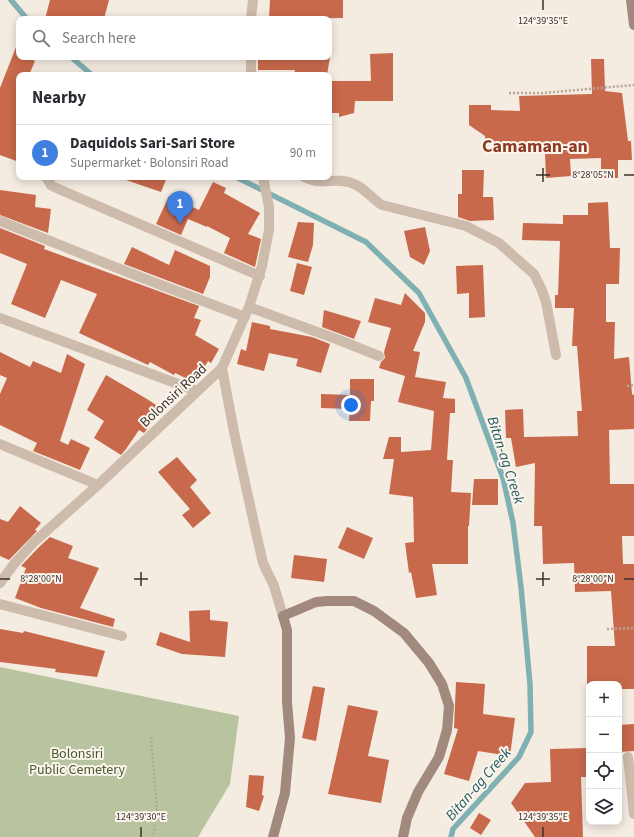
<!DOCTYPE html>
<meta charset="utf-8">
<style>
:root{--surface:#fff;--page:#f2f2f3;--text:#2b2b33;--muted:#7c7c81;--line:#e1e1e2;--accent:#111827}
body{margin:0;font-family:"Source Sans 3",sans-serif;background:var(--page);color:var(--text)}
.controls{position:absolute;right:12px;bottom:12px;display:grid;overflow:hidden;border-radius:8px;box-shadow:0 2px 10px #0003}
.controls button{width:36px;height:36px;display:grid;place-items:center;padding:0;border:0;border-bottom:1px solid var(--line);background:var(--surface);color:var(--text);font:20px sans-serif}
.you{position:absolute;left:351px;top:405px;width:14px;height:14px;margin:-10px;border:3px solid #fff;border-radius:50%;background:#1a73e8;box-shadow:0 0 0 6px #1a73e833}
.badge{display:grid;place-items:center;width:26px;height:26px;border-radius:50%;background:var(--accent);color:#fff;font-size:13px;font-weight:700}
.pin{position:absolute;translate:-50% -33px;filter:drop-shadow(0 1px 2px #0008)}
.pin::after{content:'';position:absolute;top:21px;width:14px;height:12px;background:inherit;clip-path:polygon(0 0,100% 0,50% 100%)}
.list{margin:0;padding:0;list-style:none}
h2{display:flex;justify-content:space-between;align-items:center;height:52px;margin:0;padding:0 16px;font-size:17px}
h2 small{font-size:13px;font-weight:400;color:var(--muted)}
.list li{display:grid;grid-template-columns:26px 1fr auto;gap:12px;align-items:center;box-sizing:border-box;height:56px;padding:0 16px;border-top:1px solid var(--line)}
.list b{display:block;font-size:15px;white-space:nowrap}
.list p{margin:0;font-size:13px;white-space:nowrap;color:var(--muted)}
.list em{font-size:13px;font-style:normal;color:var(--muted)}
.icon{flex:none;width:22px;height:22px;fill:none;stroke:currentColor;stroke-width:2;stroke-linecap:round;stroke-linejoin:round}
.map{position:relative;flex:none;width:634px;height:837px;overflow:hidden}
.search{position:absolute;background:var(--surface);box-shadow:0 2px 10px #0003;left:16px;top:16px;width:316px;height:44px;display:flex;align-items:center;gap:10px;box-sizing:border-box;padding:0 14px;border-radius:8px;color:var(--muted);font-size:15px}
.panel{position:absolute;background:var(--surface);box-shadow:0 2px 10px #0003;left:16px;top:72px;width:316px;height:108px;border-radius:8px}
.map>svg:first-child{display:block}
</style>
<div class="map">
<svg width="634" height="837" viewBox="0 0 634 837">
<rect width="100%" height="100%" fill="#f4ebe1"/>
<!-- green -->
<path fill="#b8c4a0" d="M 0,667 L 239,716 L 230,784 L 198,837 L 0,837 Z"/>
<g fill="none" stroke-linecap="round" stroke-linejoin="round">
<!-- stream -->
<path stroke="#7fb0b2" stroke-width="5.5" d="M 11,0 L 27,19
M 71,57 L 92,75
M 236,177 L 366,242 L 419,293 L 466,378 L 503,478 L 513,523 L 521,587 L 530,684 L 531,732 L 519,757 L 453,829 L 451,837"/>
</g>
<!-- building -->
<path fill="#c8694b" d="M 50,0 L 109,0 L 104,19 L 45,19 Z
M 270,0 L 343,0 L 343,18 L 269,19 Z
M 18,42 L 19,42 L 19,57 L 26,57 L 35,61 L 29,75 L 19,75 L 19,162 L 0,155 L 0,88 Z
M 393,53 L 393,101 L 355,101 L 354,113 L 339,117 L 339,113 L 329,113 L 329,81 L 371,81 L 370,54 Z
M 258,57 L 330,57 L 327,75 L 294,75 L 295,70 L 258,70 Z
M 591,59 L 604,59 L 605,91 L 622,93 L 628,141 L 631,141 L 632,160 L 618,160 L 618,178 L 601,178 L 601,158 L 570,159 L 571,176 L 546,178 L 545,153 L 522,154 L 521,152 L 499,152 L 499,142 L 485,142 L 485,136 L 469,125 L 469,105 L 491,105 L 491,110 L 520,111 L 519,96 L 592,94 Z
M 462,170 L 484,170 L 483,197 L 493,197 L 494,220 L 470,221 L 458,217 L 458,194 L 462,194 Z
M 124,177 L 167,177 L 161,192 L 123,179 Z
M 213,182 L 226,188 L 224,193 L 260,213 L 248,234 L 261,239 L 255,267 L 224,253 L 230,238 L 207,226 L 207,227 L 188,219 L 181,235 L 156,224 L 169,196 L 199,210 Z
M 0,190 L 36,195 L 35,207 L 51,209 L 48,233 L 0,215 Z
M 608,202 L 610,248 L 620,248 L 619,284 L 606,284 L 606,322 L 615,322 L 614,359 L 629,357 L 632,394 L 634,395 L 634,429 L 609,430 L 610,484 L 634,484 L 634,536 L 622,536 L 623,564 L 634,564 L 634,689 L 619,689 L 619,684 L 587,684 L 587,646 L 615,646 L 611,591 L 575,592 L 574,563 L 543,564 L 542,526 L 534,526 L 535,463 L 516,467 L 511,438 L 506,438 L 505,410 L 523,409 L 524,437 L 578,436 L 577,411 L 582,411 L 577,346 L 572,346 L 574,308 L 555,308 L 555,295 L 558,295 L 560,241 L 522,240 L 523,223 L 563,224 L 563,215 L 588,215 L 588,203 Z
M 298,222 L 314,223 L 313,245 L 308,262 L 288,257 Z
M 425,227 L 430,251 L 424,265 L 410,257 L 404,231 Z
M 0,228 L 45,246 L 44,249 L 199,306 L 194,318 L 201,320 L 195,335 L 219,349 L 211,363 L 208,361 L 196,383 L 175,373 L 174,375 L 150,362 L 148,365 L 79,333 L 97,294 L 61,280 L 45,318 L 11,304 L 27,264 L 0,253 Z
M 132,247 L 169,265 L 175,250 L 210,266 L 210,277 L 203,294 L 124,264 Z
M 297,263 L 312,267 L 304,295 L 290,291 Z
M 483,265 L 485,317 L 469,318 L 469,293 L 457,294 L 456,266 Z
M 405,293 L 425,313 L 425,322 L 413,351 L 420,352 L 415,377 L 446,382 L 443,398 L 455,399 L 455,413 L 450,413 L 447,460 L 453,460 L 451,492 L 471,493 L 469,526 L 468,526 L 468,564 L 432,564 L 437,595 L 416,598 L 411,572 L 409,573 L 405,543 L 414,542 L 413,497 L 389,494 L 394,459 L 383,459 L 389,437 L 401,437 L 401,452 L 431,450 L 434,411 L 398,402 L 405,376 L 379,368 L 381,362 L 385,358 L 384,352 L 391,328 L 368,322 L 375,298 L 401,305 Z
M 324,310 L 361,321 L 354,339 L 322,327 Z
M 252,322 L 270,326 L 270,329 L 312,337 L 330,344 L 321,373 L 296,366 L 298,359 L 269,353 L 264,371 L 237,364 L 241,349 L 246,351 Z
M 0,352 L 30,367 L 33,361 L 61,373 L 67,354 L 85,364 L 60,441 L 68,445 L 71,439 L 90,448 L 80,470 L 33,451 L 37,443 L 0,425 L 0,394 L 7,378 L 0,375 Z
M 106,375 L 147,399 L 162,409 L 144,433 L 139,430 L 126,449 L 121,455 L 94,438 L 104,421 L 87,410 Z
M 350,379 L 374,379 L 374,401 L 371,401 L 370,421 L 349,421 L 350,409 L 321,408 L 321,394 L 350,395 Z
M 177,457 L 197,480 L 190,487 L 211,513 L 193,528 L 182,515 L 190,509 L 158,472 Z
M 474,479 L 498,479 L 498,505 L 472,505 Z
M 20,506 L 41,523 L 35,530 L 37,531 L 9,560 L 0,556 L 0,519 L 8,522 Z
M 347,527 L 373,538 L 364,559 L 338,548 Z
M 50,537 L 73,546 L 68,558 L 99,568 L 80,608 L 115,619 L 113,627 L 41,608 L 15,598 L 26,568 L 21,566 L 39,547 Z
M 294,555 L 327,559 L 324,582 L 291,578 Z
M 210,610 L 210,620 L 228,622 L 225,657 L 182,654 L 156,645 L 160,632 L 190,642 L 189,611 Z
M 0,629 L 23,633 L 24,631 L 105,651 L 97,677 L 55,672 L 56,669 L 0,662 Z
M 456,682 L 485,684 L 483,714 L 515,718 L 510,756 L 478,751 L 469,781 L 444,774 L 458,729 L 454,728 Z
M 313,686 L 325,688 L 316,741 L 302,738 Z
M 348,705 L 378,711 L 368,756 L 389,760 L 381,803 L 328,794 Z
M 634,724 L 634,751 L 619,752 L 619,725 Z
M 589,748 L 589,777 L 581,777 L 583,837 L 535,837 L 511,803 L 525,783 L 551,782 L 550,749 Z
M 249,775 L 264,776 L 262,795 L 264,796 L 259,811 L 246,807 Z
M 479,813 L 491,820 L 481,835 L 470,828 Z"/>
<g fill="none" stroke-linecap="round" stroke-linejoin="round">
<!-- path -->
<path stroke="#b9a596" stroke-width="2.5" stroke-dasharray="2 2" stroke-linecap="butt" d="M 509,93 L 542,93 L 634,85
M 627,386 L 634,385
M 607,629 L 634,628
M 151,737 L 157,812 L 153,837"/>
<!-- minor -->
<path stroke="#cdbbac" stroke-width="10" d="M 251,19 L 253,0
M 251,57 L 251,75
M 46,177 L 51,185 L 54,187 L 260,276
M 304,177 C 308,179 312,180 316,181 C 329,182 342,178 354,184 C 365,188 372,199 382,205 L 466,226 L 499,243 L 534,274 L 541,288 L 546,302 L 556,355
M 0,221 L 140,277 L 245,317
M 249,307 L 339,340 L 379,356
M 0,318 L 197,391
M 222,368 L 234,432 L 255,528 L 263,563 L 274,586 L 283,616
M 0,444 L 98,485
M 0,583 L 14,564 L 34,542 L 98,485 L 222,368 L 249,307 L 262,266 L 269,230 L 269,207 L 263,177
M 0,604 L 122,636
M 628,757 L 634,814"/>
<!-- secondary -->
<path stroke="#a18a7d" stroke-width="10" d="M 631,0 L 634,25
M 273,837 L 285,793 L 290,738 L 287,702 L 287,630 L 283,616 L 316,602 L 327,601 L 354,601 L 374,611 L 404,633 L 429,663 L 442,684 L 449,706 L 447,730 L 439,757 L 418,792 L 407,818 L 403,837"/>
</g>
<!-- ticks -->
<path fill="none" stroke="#3b302b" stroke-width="1.5" d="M 543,0 L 543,10M 543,168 L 543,182M 536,175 L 550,175M 624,175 L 634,175M 141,572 L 141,586M 543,572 L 543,586M 0,579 L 10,579M 134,579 L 148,579M 536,579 L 550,579M 624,579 L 634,579M 141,827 L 141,837M 543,827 L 543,837"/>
<g text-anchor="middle" stroke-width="4" stroke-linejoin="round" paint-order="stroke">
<!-- street labels -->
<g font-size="14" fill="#3b302b" stroke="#fbf5ee">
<text transform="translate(173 395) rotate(-43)" y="5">Bolonsiri Road</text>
</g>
<!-- park labels -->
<g font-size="14" fill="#4a5a2e" stroke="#fbf5ee">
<text x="77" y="758">Bolonsiri<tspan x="77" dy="16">Public Cemetery</tspan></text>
</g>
<!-- water labels -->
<g font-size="15" font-style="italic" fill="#1f5a5e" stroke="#fbf5ee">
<text transform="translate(506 460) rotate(72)" y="5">Bitan-ag Creek</text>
<text transform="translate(478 784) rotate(-49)" y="5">Bitan-ag Creek</text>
</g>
<!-- district labels -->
<g font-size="18" font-weight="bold" fill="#8c3b22" stroke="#fbf5ee">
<text x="535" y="152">Camaman-an</text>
</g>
</g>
<g font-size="10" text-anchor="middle" fill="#3b302b" stroke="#fbf5ee" stroke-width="4" stroke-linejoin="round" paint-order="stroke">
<text x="543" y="24">124°39'35"E</text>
<text x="593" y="178">8°28'05"N</text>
<text x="41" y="582">8°28'00"N</text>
<text x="593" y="582">8°28'00"N</text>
<text x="141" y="820">124°39'30"E</text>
<text x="543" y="820">124°39'35"E</text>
</g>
</svg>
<div class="controls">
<button>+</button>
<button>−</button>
<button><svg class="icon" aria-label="locate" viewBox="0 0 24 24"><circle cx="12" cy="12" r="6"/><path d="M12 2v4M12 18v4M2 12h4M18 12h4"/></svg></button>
<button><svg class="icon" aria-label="layers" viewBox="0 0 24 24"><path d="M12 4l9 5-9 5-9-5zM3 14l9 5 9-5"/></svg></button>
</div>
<div class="you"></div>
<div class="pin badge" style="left:180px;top:224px;background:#3f7fe0">1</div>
<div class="search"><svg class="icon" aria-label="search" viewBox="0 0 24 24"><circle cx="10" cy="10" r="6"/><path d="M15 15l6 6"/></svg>Search here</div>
<section class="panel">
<h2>Nearby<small></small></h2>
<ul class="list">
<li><span class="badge" style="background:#3f7fe0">1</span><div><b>Daquidols Sari-Sari Store</b><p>Supermarket · Bolonsiri Road</p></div><em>90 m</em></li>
</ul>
</section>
</div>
